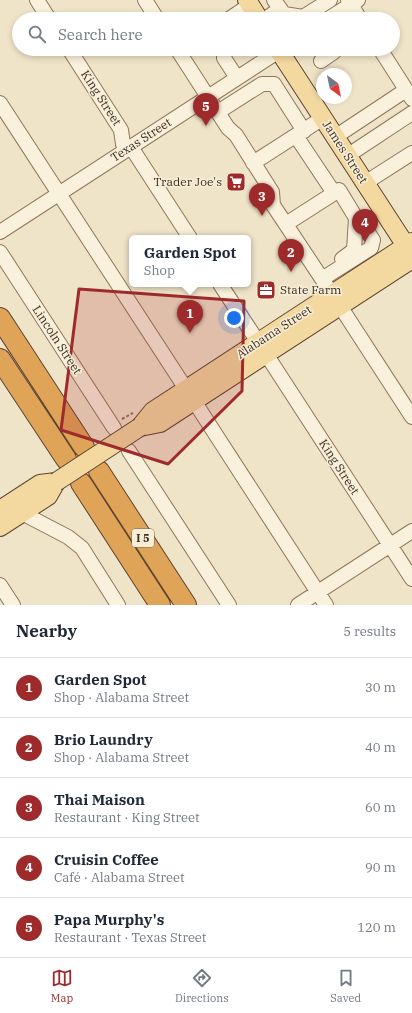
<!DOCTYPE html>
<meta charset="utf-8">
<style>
:root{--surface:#fff;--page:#f6f6f7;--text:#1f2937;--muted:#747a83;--line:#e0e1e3;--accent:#9e2a2b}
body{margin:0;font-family:"IBM Plex Serif",serif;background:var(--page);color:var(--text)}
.compass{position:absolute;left:316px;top:68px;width:36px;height:36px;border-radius:50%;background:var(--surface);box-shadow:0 2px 6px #0003;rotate:147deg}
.you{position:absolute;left:234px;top:318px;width:14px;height:14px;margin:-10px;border:3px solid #fff;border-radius:50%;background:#1a73e8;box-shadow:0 0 0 6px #1a73e833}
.badge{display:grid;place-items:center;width:26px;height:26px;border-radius:50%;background:var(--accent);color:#fff;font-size:13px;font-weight:700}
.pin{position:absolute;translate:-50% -33px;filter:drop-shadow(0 1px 2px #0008)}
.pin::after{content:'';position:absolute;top:21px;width:14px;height:12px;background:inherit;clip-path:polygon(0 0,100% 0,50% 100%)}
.popup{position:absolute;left:129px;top:235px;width:122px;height:52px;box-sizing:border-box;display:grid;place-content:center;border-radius:6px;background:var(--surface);filter:drop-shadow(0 1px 3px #0005);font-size:13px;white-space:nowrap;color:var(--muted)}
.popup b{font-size:15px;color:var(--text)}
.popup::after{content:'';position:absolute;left:50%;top:100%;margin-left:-8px;border:8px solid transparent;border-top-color:var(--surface)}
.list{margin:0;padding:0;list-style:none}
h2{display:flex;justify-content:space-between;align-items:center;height:52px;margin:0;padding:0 16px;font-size:17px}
h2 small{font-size:13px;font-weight:400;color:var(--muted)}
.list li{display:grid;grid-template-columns:26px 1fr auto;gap:12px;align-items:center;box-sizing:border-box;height:60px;padding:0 16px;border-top:1px solid var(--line)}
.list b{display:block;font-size:15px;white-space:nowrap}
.list p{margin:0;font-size:13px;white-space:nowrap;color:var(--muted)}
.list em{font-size:13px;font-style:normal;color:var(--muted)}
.icon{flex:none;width:22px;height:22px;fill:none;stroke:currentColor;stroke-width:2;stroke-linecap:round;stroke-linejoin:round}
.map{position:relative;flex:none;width:412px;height:605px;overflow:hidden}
.search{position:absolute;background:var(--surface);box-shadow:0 2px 6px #0003;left:12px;right:12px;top:12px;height:44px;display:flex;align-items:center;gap:10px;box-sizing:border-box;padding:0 14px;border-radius:22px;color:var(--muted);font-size:15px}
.sheet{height:352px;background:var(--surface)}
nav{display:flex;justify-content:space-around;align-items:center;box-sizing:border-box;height:56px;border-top:1px solid var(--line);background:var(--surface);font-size:11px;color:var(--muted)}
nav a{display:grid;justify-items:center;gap:2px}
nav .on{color:var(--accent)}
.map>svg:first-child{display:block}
</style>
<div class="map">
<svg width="412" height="605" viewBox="0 0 412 605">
<rect width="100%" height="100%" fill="#f0e4c8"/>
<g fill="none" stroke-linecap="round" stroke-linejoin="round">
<defs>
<path id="minor" d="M 37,0 L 49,19
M 145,0 L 157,19
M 274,0 L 284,14 L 303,17 L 330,0
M 348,0 L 360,19
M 229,19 L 250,5
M 265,19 L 280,9
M 328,19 L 358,0
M 69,49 L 121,130 L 123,144 L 126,150
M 177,49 L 228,128 L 236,135 L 272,192 L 273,205 L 332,294
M 225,49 L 224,58 L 237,78
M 380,49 L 412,99
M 321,61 L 334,52 L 332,49
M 0,103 L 186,389
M 218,112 L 262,84 L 274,84 L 304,131
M 296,136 L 334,193
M 335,137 L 406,90
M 131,147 L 190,238
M 347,156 L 412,113
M 253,163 L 323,118
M 365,183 L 412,153
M 286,224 L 339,190 L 356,218 L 360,220 L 373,240 L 371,248 L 322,279
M 0,232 L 282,49
M 0,252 L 114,428
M 342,259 L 354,250 L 356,218
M 220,284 L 258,342
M 340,306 L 412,417
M 266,354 L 412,579
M 194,401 L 326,605
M 129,451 L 229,605
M 22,513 L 68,537 L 82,548 L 118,605
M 0,585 L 13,605
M 298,605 L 412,531"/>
<path id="major" d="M 247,0 L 259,19
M 278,49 L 412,255
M 140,427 L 153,411 L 412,242
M 140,427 L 160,423 L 412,259
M 0,510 L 40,484 L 56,482
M 0,527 L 48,496 L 56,482"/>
<path id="highway" d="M 0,318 L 84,447
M 0,359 L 66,459
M 99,471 L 186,605
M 81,483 L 160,605"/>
</defs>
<!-- minor casing -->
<use href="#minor" stroke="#8d765c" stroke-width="16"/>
<!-- major casing -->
<use href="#major" stroke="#5b4430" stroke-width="20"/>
<!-- highway casing -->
<use href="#highway" stroke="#5b4430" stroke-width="22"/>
<!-- path -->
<path stroke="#8d765c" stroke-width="2" stroke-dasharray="3 2" stroke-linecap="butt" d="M 122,419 L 133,413"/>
<!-- minor -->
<use href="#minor" stroke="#faf1dc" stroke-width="14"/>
<!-- major -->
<use href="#major" stroke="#f3d9a0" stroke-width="18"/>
<!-- highway -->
<use href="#highway" stroke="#e0a458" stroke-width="20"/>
<defs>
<path id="major-bridge" d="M 56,482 L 140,427"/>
</defs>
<!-- major-bridge casing -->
<use href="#major-bridge" stroke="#5b4430" stroke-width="20" stroke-linecap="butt"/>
<!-- major-bridge -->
<use href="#major-bridge" stroke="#f3d9a0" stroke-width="18"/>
</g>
<!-- marked area -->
<path fill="#9e2a2b" fill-opacity="0.2" stroke="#9e2a2b" stroke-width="3" stroke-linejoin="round" d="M 79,289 L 244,301 L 242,391 L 168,464 L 61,430 Z"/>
<!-- icons -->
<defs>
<symbol id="supermarket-square" viewBox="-11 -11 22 22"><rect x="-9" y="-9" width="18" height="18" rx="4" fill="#9e2a2b" stroke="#f7eed8"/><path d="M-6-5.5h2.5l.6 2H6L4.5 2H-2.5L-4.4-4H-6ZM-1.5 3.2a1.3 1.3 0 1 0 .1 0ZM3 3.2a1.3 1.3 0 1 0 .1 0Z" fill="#fff"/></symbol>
<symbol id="office-square" viewBox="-11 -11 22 22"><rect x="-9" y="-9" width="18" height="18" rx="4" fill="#9e2a2b" stroke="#f7eed8"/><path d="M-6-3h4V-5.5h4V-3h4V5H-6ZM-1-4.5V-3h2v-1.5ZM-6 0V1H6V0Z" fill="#fff"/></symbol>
</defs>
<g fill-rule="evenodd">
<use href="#supermarket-square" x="225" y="171" width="22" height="22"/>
<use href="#office-square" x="255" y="279" width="22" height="22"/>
</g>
<g text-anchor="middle" stroke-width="3" stroke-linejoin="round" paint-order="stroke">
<!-- shield labels -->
<rect fill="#f7eed8" stroke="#756857" stroke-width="1" x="132" y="529" width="22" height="18" rx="3"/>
<g font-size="11" font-weight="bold" fill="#3d2e20">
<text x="143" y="542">I 5</text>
</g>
<!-- street labels -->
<g font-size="12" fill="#3d2e20" stroke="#f7eed8">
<text transform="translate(101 98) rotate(57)" y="4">King Street</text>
<text transform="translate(141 140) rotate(-33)" y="4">Texas Street</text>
<text transform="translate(345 152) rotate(57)" y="4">James Street</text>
<text transform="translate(274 332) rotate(-33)" y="4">Alabama Street</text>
<text transform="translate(57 340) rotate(57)" y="4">Lincoln Street</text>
<text transform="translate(339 467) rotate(57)" y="4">King Street</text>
</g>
<!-- poi labels -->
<g font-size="12" fill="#3d2e20" stroke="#f7eed8" text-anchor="end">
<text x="222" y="186">Trader Joe's</text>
<text x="280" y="294" text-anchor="start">State Farm</text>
</g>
</g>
</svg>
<svg class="compass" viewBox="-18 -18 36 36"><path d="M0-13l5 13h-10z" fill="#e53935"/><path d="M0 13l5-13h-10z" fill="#747a83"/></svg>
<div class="you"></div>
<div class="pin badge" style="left:190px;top:333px">1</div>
<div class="popup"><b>Garden Spot</b>Shop</div>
<div class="pin badge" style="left:291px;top:272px">2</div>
<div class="pin badge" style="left:262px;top:216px">3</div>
<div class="pin badge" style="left:365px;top:242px">4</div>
<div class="pin badge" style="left:206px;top:126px">5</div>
<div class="search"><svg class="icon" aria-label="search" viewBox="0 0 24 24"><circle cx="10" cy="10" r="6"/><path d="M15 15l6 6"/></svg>Search here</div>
</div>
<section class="sheet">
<h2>Nearby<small>5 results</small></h2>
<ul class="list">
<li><span class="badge">1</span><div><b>Garden Spot</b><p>Shop · Alabama Street</p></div><em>30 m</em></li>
<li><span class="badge">2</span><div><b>Brio Laundry</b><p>Shop · Alabama Street</p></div><em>40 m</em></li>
<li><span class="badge">3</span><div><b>Thai Maison</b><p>Restaurant · King Street</p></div><em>60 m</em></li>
<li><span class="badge">4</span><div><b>Cruisin Coffee</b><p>Café · Alabama Street</p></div><em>90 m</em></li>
<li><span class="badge">5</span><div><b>Papa Murphy's</b><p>Restaurant · Texas Street</p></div><em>120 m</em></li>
</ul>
</section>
<nav>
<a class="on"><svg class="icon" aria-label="map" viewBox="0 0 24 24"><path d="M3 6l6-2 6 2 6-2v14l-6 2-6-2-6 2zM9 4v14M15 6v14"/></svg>Map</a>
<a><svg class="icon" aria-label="directions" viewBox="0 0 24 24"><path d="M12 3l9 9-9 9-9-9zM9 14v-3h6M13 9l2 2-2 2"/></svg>Directions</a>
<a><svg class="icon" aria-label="saved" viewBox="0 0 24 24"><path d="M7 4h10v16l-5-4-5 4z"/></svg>Saved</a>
</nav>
